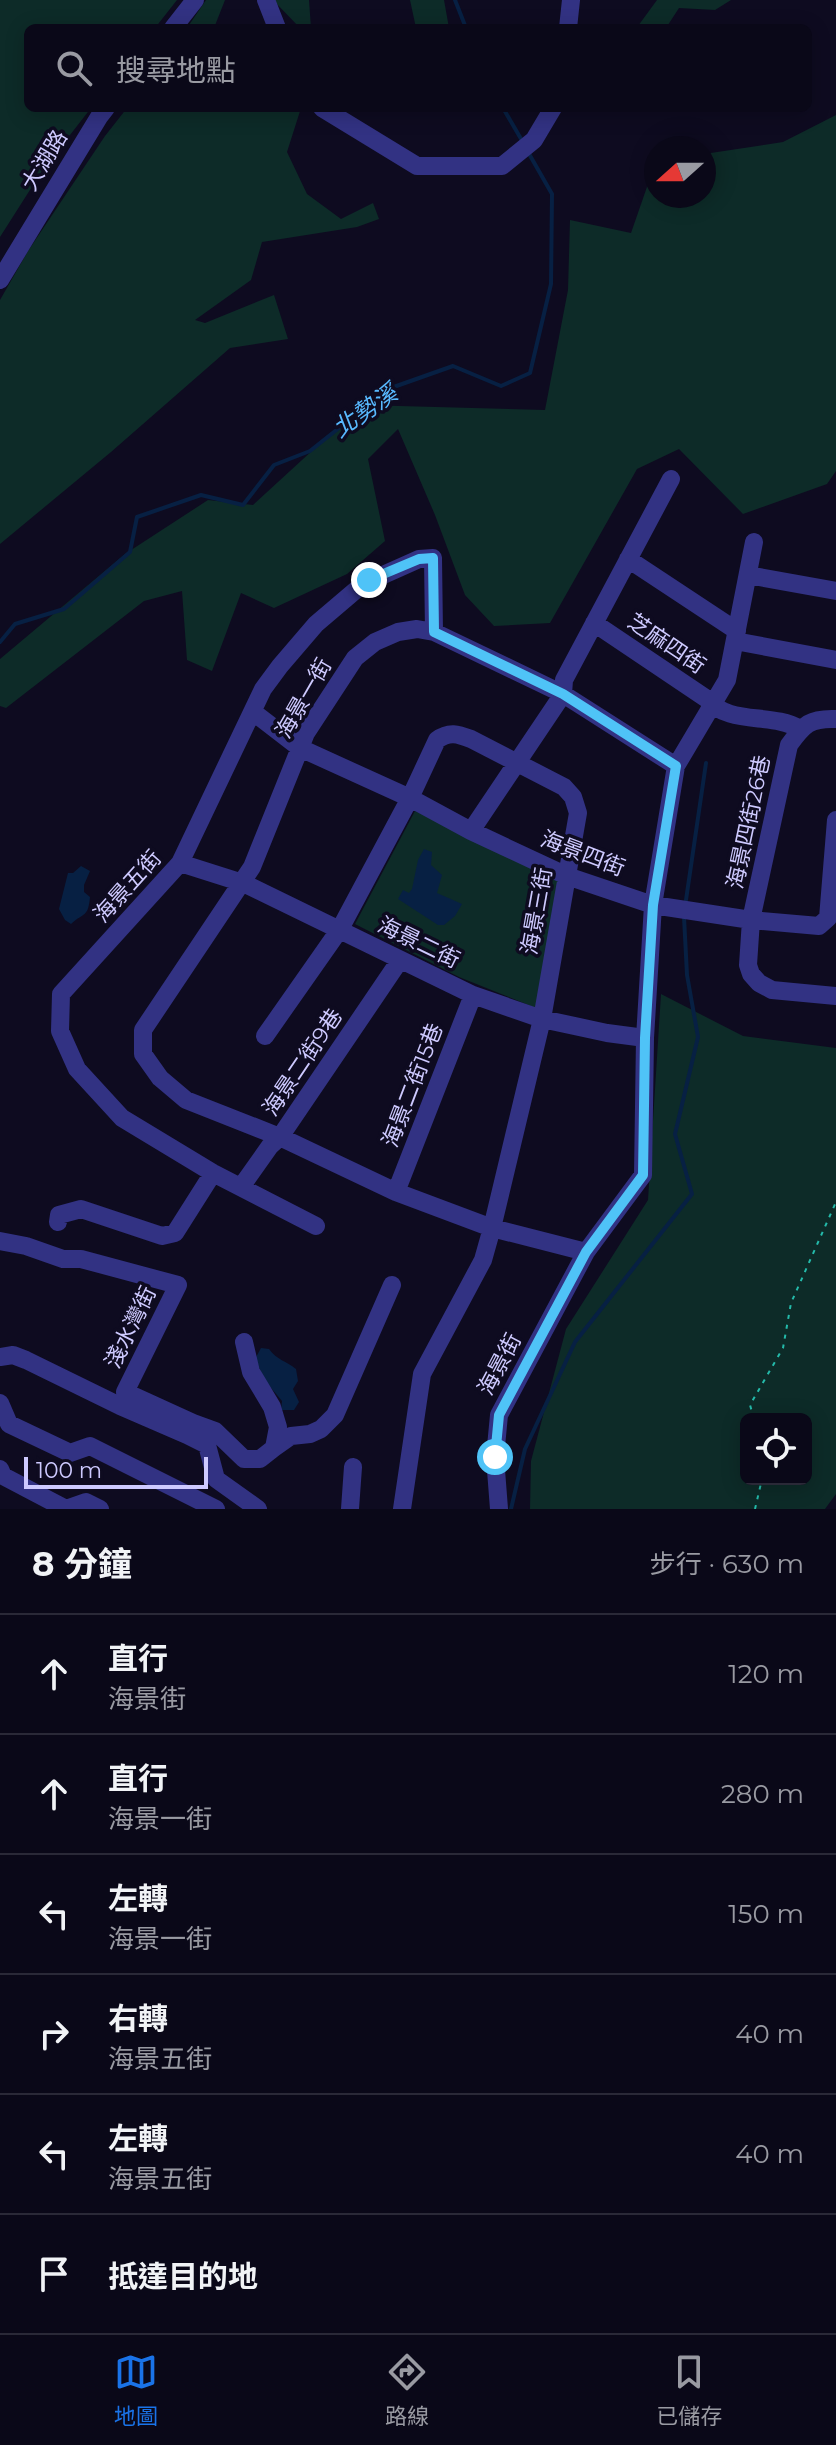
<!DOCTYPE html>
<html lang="zh-TW">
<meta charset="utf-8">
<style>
:root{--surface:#0a0818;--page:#181625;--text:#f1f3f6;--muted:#999aa2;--line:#2a2937;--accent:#1a73e8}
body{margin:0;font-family:Montserrat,"Noto Sans TC",sans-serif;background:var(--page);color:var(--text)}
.controls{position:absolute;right:24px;bottom:24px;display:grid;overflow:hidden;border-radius:12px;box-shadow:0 4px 20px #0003}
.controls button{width:72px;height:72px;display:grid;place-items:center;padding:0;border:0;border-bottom:2px solid var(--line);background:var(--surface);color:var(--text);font:40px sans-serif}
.compass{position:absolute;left:644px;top:136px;width:72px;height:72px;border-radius:50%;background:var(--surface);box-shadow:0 4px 20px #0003;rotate:249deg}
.scale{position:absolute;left:24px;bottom:20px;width:184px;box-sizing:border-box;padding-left:8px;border:4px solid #cecaff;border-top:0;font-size:22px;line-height:28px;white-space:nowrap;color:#cecaff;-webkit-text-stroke:6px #0e0b20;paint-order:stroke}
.stop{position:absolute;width:24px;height:24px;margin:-18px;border:6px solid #4fc3f7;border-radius:50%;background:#fff}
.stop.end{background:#4fc3f7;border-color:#fff;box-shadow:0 2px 8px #0008}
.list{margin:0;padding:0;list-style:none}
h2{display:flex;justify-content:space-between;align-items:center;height:104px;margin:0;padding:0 32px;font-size:34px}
h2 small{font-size:26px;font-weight:400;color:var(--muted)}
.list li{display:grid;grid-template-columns:52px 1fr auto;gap:24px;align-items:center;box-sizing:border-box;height:120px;padding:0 32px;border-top:2px solid var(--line)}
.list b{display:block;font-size:30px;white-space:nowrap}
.list p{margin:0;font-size:26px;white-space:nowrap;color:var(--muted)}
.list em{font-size:26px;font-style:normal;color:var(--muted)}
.icon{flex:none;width:44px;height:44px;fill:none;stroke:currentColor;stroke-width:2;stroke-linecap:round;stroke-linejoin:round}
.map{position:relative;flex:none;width:836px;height:1509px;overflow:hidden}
.search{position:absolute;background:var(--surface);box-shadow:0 4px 20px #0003;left:24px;right:24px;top:24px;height:88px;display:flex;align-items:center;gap:20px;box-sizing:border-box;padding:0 28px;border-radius:12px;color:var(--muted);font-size:30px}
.sheet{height:824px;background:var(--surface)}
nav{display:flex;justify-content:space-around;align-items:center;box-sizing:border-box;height:112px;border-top:2px solid var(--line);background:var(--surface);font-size:22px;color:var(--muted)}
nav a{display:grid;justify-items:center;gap:4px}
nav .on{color:var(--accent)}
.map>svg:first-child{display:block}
</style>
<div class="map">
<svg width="836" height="1509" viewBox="0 0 836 1509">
<rect width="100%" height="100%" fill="#0e0b20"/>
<!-- green -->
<path fill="#0d2b28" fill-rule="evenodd" d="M 0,0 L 177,0 L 155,28 L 28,28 L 28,108 L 91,108 L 42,171 L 0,237 Z
M 206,0 L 225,0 L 214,28 L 187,28 Z
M 273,0 L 309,0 L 311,28 L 300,28 Z
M 410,0 L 444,0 L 449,28 L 416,28 Z
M 657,0 L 731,0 L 715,10 L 679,8 L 666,28 L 623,28 L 638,26 Z
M 127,108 L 301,108 L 287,152 L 307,194 L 341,219 L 373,203 L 379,219 L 357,227 L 262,242 L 251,280 L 195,320 L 205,323 L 274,295 L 288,339 L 230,348 L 111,452 L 0,544 L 0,300 L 28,251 L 105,136 Z
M 836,115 L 836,471 L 827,484 L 743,514 L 679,449 L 637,469 L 550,623 L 494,626 L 465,595 L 435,515 L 398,429 L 368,459 L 385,541 L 347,574 L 274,608 L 241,593 L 212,671 L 187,660 L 182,591 L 144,601 L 6,708 L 0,706 L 0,659 L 125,554 L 208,500 L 253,505 L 362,405 L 545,410 L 568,290 L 570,220 L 631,233 L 656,161 L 656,196 L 704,196 L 704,154 L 783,142 Z
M 415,811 L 562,880 L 536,1008 L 459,977 L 355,924 Z
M 661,994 L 743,1036 L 836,1048 L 836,1494 L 825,1509 L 530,1509 L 531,1461 L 566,1329 L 648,1200 ZM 746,1419 L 806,1419 L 806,1479 L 746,1479 Z"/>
<!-- water -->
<path fill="#072043" d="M 424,849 L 432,852 L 431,865 L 442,875 L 437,893 L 462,904 L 455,916 L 444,925 L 438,925 L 398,899 L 403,890 L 409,893 L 412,889 L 418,860 Z
M 81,866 L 90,871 L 84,885 L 84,892 L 90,897 C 88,918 84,912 71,924 L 65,920 L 59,909 L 68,873 L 73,873 Z
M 261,1348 L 269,1349 C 277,1360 286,1361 296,1369 L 298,1381 L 293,1389 L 299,1402 L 294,1410 L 281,1410 L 282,1401 L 266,1382 L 255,1359 Z"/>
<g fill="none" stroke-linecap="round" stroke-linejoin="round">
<!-- stream -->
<path stroke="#072043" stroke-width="4" d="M 455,0 L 466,28
M 503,108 L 524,144
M 0,642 L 15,624 L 64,609 L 130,552 L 137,517 L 201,495 L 243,505 L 274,465 L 310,451 L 388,389 L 453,366 L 501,386 L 530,373 L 551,284 L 552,194 L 528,152
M 686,900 L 706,763
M 511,1509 L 525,1449 L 575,1342 L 692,1194 L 675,1134 L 698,1037 L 687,975 L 684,917"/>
<!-- path -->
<path stroke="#24baaa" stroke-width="2" stroke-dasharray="4 6" stroke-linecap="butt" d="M 754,1419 L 750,1405 L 783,1348 L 791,1303 L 836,1202
M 755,1509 L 762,1479"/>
<!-- minor -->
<path stroke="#323283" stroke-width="18" d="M 266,0 L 277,28
M 173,28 L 195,0
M 568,28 L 571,0
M 322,108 L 417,166 L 502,166 L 534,140 L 553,108
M 0,280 L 99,117 L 106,108
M 628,559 L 737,631
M 748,575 L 836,591
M 594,623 L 707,699 C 729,726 772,712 800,729
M 735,641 L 836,660
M 253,712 L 300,748 L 410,798 L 471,831 L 567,876 L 653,905 L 751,920 L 819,926 L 828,918 L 836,820
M 836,719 C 810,718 804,724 789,745 L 751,920 L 748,965 L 751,974 L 759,983 L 772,990 L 836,996
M 676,766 L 727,680 L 754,542
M 471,831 L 563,694 L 564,680 L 671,479
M 180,863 L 243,883 L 473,995 L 542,1019 L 607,1033 L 645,1038
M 265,1036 L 340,929 L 410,798 L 437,740 C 449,731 458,734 471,739 L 564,787 L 573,797 L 578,813 L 542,1019 L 492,1228 L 483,1260 L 422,1374 L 402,1509
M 241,1187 L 270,1146 L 280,1137 L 400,960
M 396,1192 L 473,995
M 58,1222 L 59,1215 L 81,1209 L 162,1236 L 175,1233 L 213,1173
M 316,1226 L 213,1173 L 122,1118 L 77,1069 L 60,1031 L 61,994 L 180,863 L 263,689 L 280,666 L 316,624 L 363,584 L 419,559 L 433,558 L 434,632
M 0,1241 L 26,1246 L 63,1259 L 81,1259 L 178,1285 L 125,1392 L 193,1423 L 187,1435 L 207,1445 L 216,1479 L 258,1509
M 0,1357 L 13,1355 L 26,1360 L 120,1406 L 187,1435
M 0,1403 L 9,1424 L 70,1453 L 90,1446 L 216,1509
M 193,1423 L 215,1431 L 244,1459 L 260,1459 L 274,1448 L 278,1427 L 272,1407 L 251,1372 L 244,1342
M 274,1448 L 291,1436 L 310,1434 L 321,1429 L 335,1415 L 392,1285
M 0,1469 L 3,1476 L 66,1509 L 86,1502 L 100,1509
M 350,1509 L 353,1467
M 499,1509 L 495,1457 L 499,1415 L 586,1252 L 643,1175 L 645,1038 L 653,905 L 676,766 L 563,694 L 434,632 L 417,629 L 398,632 L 375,642 L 355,658 L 306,733 L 252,867 L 143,1030 L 143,1054 L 160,1078 L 186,1100 L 280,1137 L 396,1192 L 492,1228 L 586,1252"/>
</g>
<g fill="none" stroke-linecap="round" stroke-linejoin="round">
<!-- route -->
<path stroke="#4fc3f7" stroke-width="10" d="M 369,580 L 419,559 L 433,558 L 434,632 L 563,694 L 676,766 L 653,905 L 645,1038 L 643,1175 L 586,1252 L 499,1415 L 495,1457"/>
</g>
<g text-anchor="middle" stroke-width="7" stroke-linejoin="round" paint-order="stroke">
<!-- street labels -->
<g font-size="22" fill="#cecaff" stroke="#0e0b20">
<text transform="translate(44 160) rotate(-59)" y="8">大湖路</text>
<text transform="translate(667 643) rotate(34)" y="8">芝麻四街</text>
<text transform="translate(303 698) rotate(-60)" y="8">海景一街</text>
<text transform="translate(748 822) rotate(-78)" y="8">海景四街26巷</text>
<text transform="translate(583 853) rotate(21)" y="8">海景四街</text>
<text transform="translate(127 886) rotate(-48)" y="8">海景五街</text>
<text transform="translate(536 911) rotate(-80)" y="8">海景三街</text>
<text transform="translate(419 942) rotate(26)" y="8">海景二街</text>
<text transform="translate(302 1062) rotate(-56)" y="8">海景二街9巷</text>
<text transform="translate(412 1085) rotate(-69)" y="8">海景二街15巷</text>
<text transform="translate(130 1327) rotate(-64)" y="8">淺水灣街</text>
<text transform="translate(499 1364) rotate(-62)" y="8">海景街</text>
</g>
<!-- water labels -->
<g font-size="24" font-style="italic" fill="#58b9ff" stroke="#0e0b20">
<text transform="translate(365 411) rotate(-35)" y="8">北勢溪</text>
</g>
</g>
</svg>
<div class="controls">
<button><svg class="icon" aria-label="locate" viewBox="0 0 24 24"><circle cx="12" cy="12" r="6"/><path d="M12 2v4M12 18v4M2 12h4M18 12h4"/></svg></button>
</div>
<svg class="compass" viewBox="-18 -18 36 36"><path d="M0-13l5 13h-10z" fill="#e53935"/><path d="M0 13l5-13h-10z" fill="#999aa2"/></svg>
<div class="scale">100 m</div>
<div class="stop" style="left:495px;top:1457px"></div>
<div class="stop end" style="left:369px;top:580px"></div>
<div class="search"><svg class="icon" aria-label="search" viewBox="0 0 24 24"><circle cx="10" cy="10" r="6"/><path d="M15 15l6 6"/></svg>搜尋地點</div>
</div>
<section class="sheet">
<h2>8 分鐘<small>步行 · 630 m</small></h2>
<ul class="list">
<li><svg class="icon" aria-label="ahead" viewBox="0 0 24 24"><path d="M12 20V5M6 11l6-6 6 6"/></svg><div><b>直行</b><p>海景街</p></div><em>120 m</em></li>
<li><svg class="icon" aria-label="ahead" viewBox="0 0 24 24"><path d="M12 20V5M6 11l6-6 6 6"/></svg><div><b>直行</b><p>海景一街</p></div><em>280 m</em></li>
<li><svg class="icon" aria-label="left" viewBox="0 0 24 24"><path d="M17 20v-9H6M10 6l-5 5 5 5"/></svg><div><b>左轉</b><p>海景一街</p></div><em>150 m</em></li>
<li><svg class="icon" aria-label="right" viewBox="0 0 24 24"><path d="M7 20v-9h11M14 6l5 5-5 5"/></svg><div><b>右轉</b><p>海景五街</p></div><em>40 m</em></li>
<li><svg class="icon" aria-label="left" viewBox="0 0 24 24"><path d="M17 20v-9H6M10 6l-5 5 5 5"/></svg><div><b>左轉</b><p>海景五街</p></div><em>40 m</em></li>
<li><svg class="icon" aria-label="arrive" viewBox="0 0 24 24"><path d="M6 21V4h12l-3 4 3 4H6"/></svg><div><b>抵達目的地</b></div></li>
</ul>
</section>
<nav>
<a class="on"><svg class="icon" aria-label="map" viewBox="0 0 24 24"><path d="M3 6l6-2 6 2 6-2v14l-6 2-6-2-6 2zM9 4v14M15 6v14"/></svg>地圖</a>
<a><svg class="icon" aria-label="directions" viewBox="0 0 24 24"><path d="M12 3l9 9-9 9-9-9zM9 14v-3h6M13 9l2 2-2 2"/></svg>路線</a>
<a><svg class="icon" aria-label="saved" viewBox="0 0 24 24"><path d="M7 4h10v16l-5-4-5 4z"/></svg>已儲存</a>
</nav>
